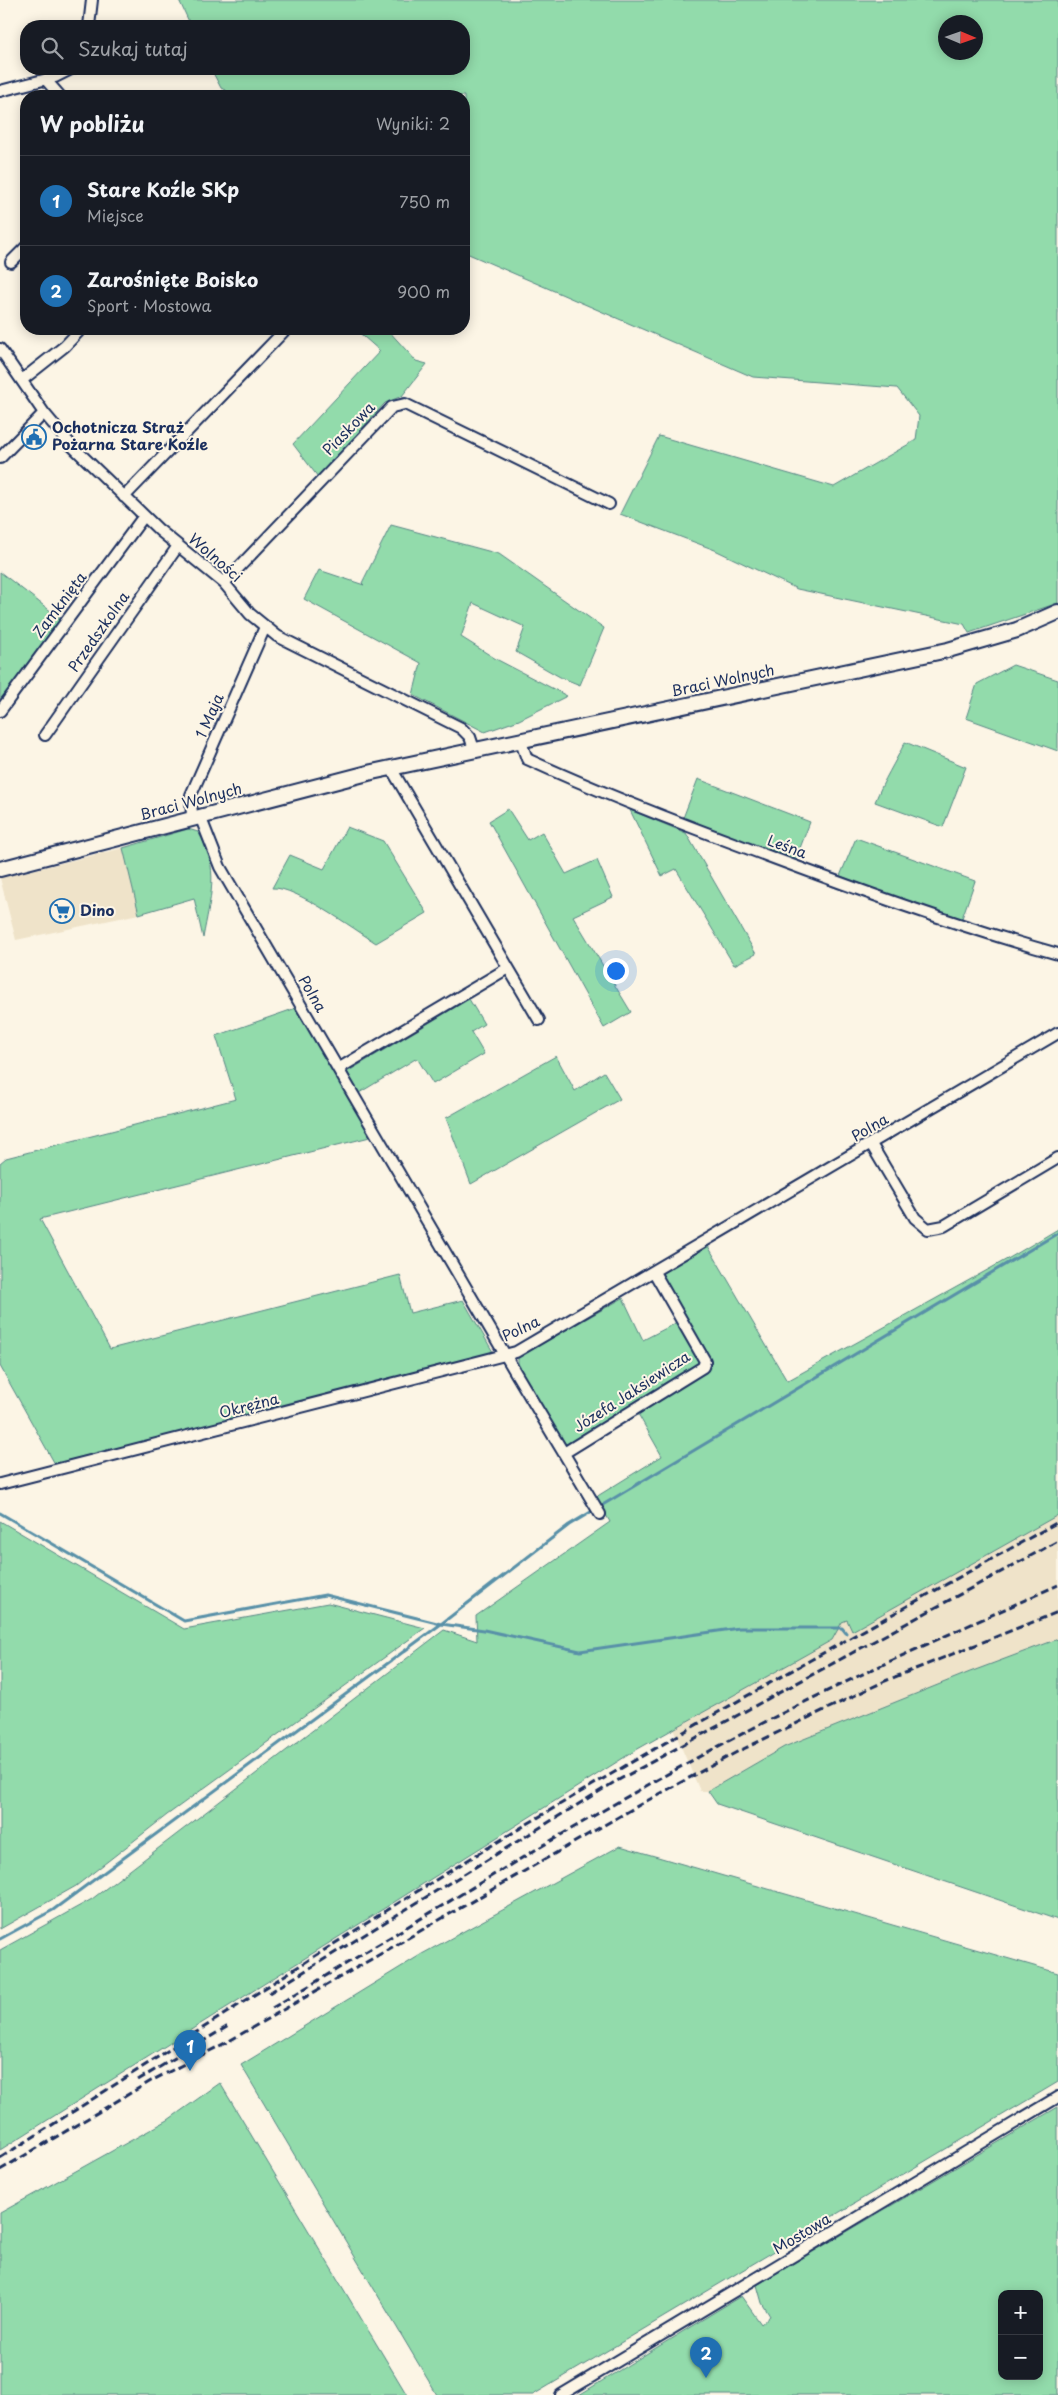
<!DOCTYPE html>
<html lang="pl">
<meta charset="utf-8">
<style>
:root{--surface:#171b24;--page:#242831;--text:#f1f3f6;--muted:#9ea1a6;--line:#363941;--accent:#1f6fb2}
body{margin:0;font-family:"Playpen Sans",sans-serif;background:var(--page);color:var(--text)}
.controls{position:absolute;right:15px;bottom:15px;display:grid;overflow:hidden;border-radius:10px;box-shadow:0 2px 12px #0003}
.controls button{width:45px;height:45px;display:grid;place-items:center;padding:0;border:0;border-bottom:1px solid var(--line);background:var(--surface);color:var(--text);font:25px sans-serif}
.compass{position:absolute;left:938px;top:15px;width:45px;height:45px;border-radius:50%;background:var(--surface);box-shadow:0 2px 12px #0003;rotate:92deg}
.you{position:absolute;left:615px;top:970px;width:18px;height:18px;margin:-12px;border:4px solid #fff;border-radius:50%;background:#1a73e8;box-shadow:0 0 0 8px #1a73e833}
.badge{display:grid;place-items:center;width:32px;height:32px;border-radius:50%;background:var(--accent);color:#fff;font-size:16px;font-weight:700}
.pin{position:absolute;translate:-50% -41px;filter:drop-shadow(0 1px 2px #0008)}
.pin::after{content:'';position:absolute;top:26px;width:18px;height:15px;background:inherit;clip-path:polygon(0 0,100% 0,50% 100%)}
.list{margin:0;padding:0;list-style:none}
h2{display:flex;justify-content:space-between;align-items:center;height:65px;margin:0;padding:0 20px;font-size:21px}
h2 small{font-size:16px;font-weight:400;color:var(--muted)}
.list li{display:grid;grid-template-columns:32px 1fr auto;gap:15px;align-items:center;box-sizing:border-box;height:90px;padding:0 20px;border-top:1px solid var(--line)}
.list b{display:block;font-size:19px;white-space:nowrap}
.list p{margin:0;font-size:16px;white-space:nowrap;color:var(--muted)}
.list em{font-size:16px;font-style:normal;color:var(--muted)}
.icon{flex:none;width:28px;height:28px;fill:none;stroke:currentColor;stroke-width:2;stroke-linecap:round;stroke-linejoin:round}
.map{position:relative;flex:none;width:1058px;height:2395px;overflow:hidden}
.search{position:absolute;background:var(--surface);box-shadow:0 2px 12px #0003;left:20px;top:20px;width:450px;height:55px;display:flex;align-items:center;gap:12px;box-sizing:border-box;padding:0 18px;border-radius:20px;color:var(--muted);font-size:19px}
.panel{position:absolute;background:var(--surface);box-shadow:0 2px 12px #0003;left:20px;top:90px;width:450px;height:245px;border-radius:20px}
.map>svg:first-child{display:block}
</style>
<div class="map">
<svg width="1058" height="2395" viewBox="0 0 1058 2395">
<rect width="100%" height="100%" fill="#fcf5e5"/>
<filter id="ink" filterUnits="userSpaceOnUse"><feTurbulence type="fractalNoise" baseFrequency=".02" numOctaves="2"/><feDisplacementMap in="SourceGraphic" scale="10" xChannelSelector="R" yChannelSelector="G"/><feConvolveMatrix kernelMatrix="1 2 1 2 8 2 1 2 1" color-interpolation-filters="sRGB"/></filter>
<g filter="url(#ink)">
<!-- built -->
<path fill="#efe3c9" d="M 123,848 L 139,914 L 16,940 L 0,878 Z
M 1058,1497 L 1058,1639 L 970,1672 L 784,1747 L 708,1791 L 700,1791 L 670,1721 Z"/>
<!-- green -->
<path fill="#92dbab" stroke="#568584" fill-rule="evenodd" d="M 179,0 L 1058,0 L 1058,603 L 969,633 L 964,624 L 797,589 L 715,550 L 620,514 L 659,436 L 834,487 L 916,440 L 919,416 L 897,388 L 753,377 L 464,252 L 464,96 L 236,96 L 221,88 L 211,69 L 464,69 L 464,26 L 191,26 ZM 946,22 L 976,22 L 976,52 L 946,52 Z
M 355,329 L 387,329 L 416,361 L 427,364 L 402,396 L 385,403 L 318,477 L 293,444 L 380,351 Z
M 391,525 L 499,554 L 604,628 L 580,685 L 560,677 L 516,652 L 525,627 L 473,603 L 461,637 L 496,659 L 567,696 L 519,720 L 485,732 L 413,695 L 421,663 L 304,599 L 319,570 L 364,585 L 362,583 Z
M 0,572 L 61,619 L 0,703 Z
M 1013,665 L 1058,680 L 1058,751 L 966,718 L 977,684 Z
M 905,742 L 966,767 L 943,827 L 875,802 C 884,779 895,763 905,742 Z
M 698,779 L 810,822 L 795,861 L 683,818 Z
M 508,809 L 528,840 L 542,832 L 566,874 L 597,860 L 613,897 L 573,916 L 631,1012 L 604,1028 L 489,821 Z
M 630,810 L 686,833 L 756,954 L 734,965 L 676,869 L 662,876 Z
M 347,827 L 383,841 L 427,913 L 376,943 C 354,929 295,886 272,888 L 290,855 L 324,869 Z
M 188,829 L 198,832 C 221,867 210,899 203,938 L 194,898 L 139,914 L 123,848 Z
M 856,838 L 975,881 L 961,921 L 840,876 Z
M 469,999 L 484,1024 L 471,1032 L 484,1054 L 433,1084 L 417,1058 L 359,1093 L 347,1072 Z
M 299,1007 L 374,1136 L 40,1219 L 110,1349 L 400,1275 L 410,1313 L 463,1300 L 493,1352 L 55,1464 L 0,1366 L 0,1163 L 6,1158 L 236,1099 L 216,1036 Z
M 556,1056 L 575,1091 L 604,1072 L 620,1099 L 471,1184 L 446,1118 Z
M 1058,1229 L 1058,1515 L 852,1631 L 847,1620 L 842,1622 L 832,1640 L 636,1750 L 0,2150 L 0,1950 L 92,1899 L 444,1630 L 477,1641 L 476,1616 L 610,1522 L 596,1497 L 662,1456 L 637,1412 L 707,1369 L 658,1272 L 708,1246 L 787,1381 L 1011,1257 Z
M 623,1298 L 643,1340 L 674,1324 L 677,1320 L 696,1354 L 699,1363 L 565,1445 L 518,1365 L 518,1357 Z
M 0,1521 L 184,1629 L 328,1603 L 425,1628 L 167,1815 L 76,1886 L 0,1929 Z
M 1058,1639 L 1058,1920 L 717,1804 L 708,1791 L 784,1747 L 970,1672 Z
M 620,1846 L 1058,1973 L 1058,2082 L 533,2395 L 437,2395 L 241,2065 L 422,1954 Z
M 220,2083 L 407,2395 L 0,2395 L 0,2213 L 168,2120 Z
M 1058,2107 L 1058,2395 L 579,2395 L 741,2296 L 761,2324 L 770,2316 L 762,2303 L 757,2285 ZM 1002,2294 L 1039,2294 L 1039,2376 L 1002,2376 Z"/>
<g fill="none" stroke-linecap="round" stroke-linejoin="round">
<!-- stream -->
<path stroke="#5890a8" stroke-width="3" d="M 0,1513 L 184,1621 L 325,1595 L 441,1624 L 484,1630 L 580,1651 L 739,1628 L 842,1628 L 846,1633
M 0,1939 L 53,1910 L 441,1624 L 569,1525 L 1058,1233"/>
<defs>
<path id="minor" d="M 89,26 L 92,0
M 46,80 L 60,96
M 0,91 L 55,77 L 71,69
M 11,262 L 26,247
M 0,349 L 44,413 L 70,444 L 159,530 L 224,583 L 250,614 L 277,636 L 461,728 L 470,737 L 475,752
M 22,380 L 65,346 L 81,329
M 0,458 L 44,413
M 124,497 L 286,329
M 224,583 L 392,407 L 405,404 L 609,504
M 0,711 L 144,516
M 45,735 L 178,546
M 521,742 L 527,759 C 601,793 676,822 752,850 C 853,888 954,925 1058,954
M 391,768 L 539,1020
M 200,816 L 220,867 L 517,1375 L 600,1514
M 192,818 L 191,795 L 265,627
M 338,1069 L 508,968
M 871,1144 L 915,1218 L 928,1229 L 944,1226 L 1058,1158
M 564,1453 L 703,1367 L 705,1361 L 654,1272
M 0,1484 L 516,1352 L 1058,1033
M 561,2395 L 1058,2097"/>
<path id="secondary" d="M 0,869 L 372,772 L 948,650 L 1017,630 L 1058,612"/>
</defs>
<!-- minor casing -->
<use href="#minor" stroke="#1b2f5e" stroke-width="14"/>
<!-- secondary casing -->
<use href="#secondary" stroke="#1b2f5e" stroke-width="18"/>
<!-- minor -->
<use href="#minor" stroke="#fcf5e5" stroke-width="10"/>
<!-- secondary -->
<use href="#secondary" stroke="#fcf5e5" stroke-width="14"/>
<!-- rail -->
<path stroke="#1b2f5e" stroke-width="3" stroke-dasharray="8 4" stroke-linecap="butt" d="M 269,1993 L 613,1783 L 1058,1541
M 272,2008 C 434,1912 594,1810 761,1724 C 858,1674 959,1630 1058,1585
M 138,2080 L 230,2025
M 0,2158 C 171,2050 340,1937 514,1832 C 692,1724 876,1624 1058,1522
M 0,2170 L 151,2081 L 229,2041 L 641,1804 L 737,1752 L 885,1681 L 1058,1612"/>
</g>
</g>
<!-- icons -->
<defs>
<symbol id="civic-ring" viewBox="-11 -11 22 22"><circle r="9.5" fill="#fcf5e5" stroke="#1f6fb2" stroke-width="1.5"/><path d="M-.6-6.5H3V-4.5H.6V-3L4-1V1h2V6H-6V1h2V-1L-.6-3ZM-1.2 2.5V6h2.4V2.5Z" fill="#1f6fb2"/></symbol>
<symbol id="supermarket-ring" viewBox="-11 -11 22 22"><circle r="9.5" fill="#fcf5e5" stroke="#1f6fb2" stroke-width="1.5"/><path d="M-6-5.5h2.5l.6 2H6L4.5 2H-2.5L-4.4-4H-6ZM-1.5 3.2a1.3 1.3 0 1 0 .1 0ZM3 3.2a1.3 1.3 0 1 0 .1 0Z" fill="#1f6fb2"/></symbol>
</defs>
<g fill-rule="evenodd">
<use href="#civic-ring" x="20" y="423" width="28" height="28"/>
<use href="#supermarket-ring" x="48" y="897" width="28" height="28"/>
</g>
<g text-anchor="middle" stroke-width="4" stroke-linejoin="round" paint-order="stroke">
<!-- poi labels -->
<g font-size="15" font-weight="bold" fill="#1b2f5e" stroke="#fcf5e5" text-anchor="start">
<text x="52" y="433">Ochotnicza Straż<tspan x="52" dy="17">Pożarna Stare Koźle</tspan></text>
<text x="80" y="916">Dino</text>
</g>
<!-- street labels -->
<g font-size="15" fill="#1b2f5e" stroke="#fcf5e5">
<text transform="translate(349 429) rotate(-46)" y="5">Piaskowa</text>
<text transform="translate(215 558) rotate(41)" y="5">Wolności</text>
<text transform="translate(60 605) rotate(-53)" y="5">Zamknięta</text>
<text transform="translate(99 632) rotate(-55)" y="5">Przedszkolna</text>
<text transform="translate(723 681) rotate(-12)" y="5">Braci Wolnych</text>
<text transform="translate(210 716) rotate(-66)" y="5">1 Maja</text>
<text transform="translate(191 802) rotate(-15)" y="5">Braci Wolnych</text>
<text transform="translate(787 847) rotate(20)" y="5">Leśna</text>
<text transform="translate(312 994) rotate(60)" y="5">Polna</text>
<text transform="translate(870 1128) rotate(-30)" y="5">Polna</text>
<text transform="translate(521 1329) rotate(-25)" y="5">Polna</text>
<text transform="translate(632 1392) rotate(-33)" y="5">Józefa Jaksiewicza</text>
<text transform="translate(249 1406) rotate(-14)" y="5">Okrężna</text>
<text transform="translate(802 2234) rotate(-31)" y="5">Mostowa</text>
</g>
</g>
</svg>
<div class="controls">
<button>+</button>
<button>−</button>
</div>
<svg class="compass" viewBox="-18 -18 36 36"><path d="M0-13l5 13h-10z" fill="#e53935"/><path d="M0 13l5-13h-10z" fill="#9ea1a6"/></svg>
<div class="you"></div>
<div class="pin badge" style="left:190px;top:2071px">1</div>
<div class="pin badge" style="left:706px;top:2378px">2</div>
<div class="search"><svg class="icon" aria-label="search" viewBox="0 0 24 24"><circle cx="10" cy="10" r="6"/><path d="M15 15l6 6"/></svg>Szukaj tutaj</div>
<section class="panel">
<h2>W pobliżu<small>Wyniki: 2</small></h2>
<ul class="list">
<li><span class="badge">1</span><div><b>Stare Koźle SKp</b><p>Miejsce</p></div><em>750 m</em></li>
<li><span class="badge">2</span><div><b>Zarośnięte Boisko</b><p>Sport · Mostowa</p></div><em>900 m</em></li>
</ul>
</section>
</div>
